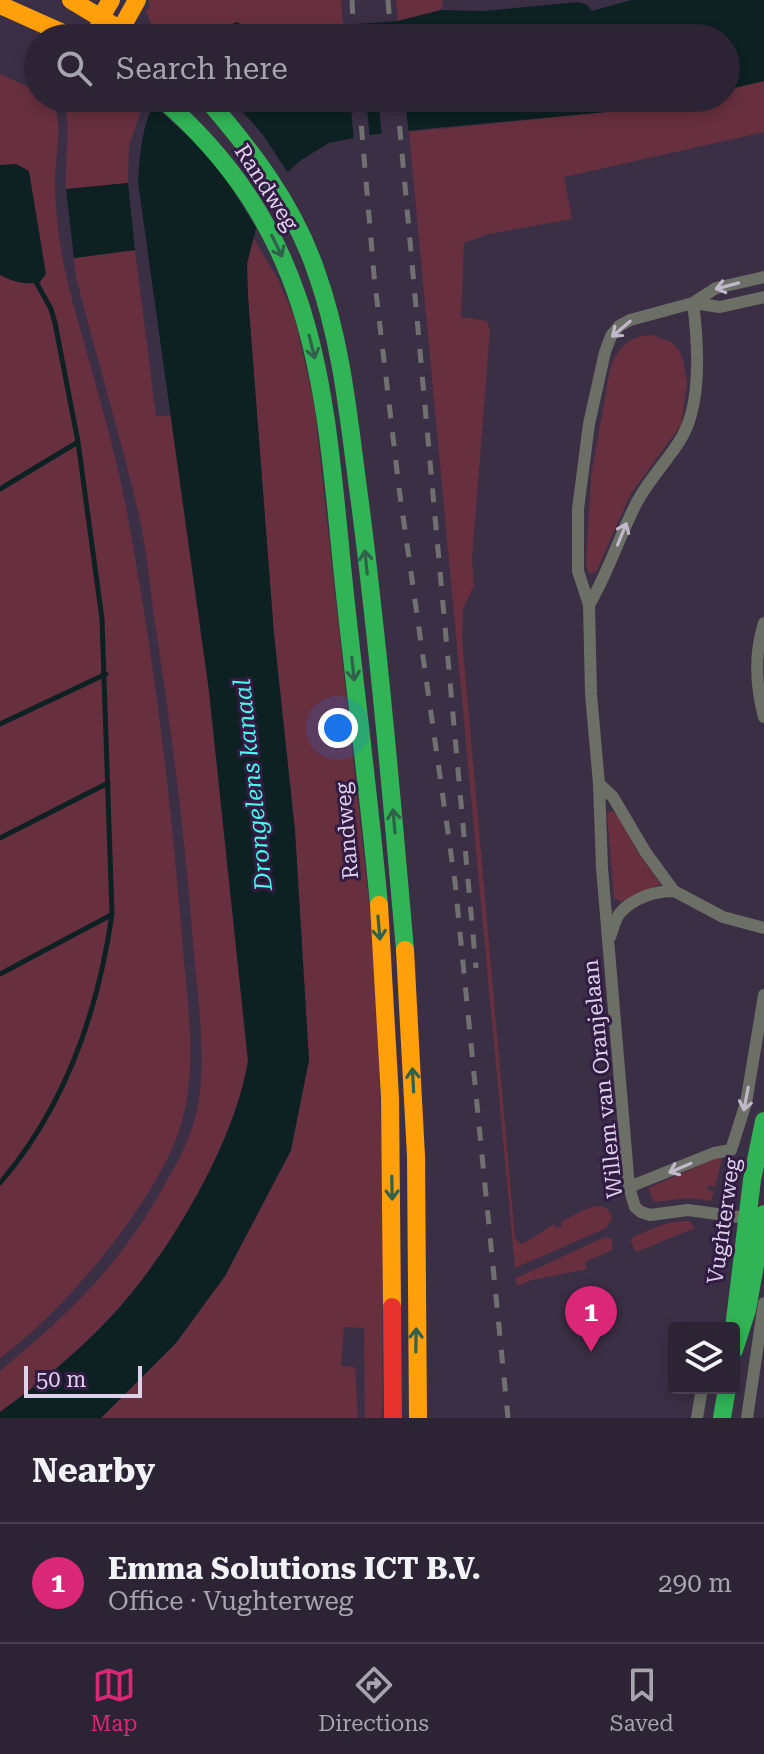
<!DOCTYPE html>
<meta charset="utf-8">
<style>
:root{--surface:#2c2334;--page:#342b3c;--text:#f1f3f6;--muted:#a6a4ac;--line:#48404f;--accent:#db2777}
body{margin:0;font-family:"Roboto Serif",serif;background:var(--page);color:var(--text)}
.controls{position:absolute;right:24px;bottom:24px;display:grid;overflow:hidden;border-radius:8px;box-shadow:0 4px 12px #0003}
.controls button{width:72px;height:72px;display:grid;place-items:center;padding:0;border:0;border-bottom:2px solid var(--line);background:var(--surface);color:var(--text);font:40px sans-serif}
.scale{position:absolute;left:24px;bottom:20px;width:118px;box-sizing:border-box;padding-left:8px;border:4px solid #ded1ea;border-top:0;font-size:22px;line-height:28px;white-space:nowrap;color:#ded1ea;-webkit-text-stroke:6px #321c43;paint-order:stroke}
.you{position:absolute;left:338px;top:728px;width:28px;height:28px;margin:-20px;border:6px solid #fff;border-radius:50%;background:#1a73e8;box-shadow:0 0 0 12px #1a73e833}
.badge{display:grid;place-items:center;width:52px;height:52px;border-radius:50%;background:var(--accent);color:#fff;font-size:26px;font-weight:700}
.pin{position:absolute;translate:-50% -66px;filter:drop-shadow(0 2px 4px #0008)}
.pin::after{content:'';position:absolute;top:42px;width:28px;height:24px;background:inherit;clip-path:polygon(0 0,100% 0,50% 100%)}
.list{margin:0;padding:0;list-style:none}
h2{display:flex;justify-content:space-between;align-items:center;height:104px;margin:0;padding:0 32px;font-size:34px}
h2 small{font-size:26px;font-weight:400;color:var(--muted)}
.list li{display:grid;grid-template-columns:52px 1fr auto;gap:24px;align-items:center;box-sizing:border-box;height:120px;padding:0 32px;border-top:2px solid var(--line)}
.list b{display:block;font-size:30px;white-space:nowrap}
.list p{margin:0;font-size:26px;white-space:nowrap;color:var(--muted)}
.list em{font-size:26px;font-style:normal;color:var(--muted)}
.icon{flex:none;width:44px;height:44px;fill:none;stroke:currentColor;stroke-width:2;stroke-linecap:round;stroke-linejoin:round}
.map{position:relative;flex:none;width:764px;height:1418px;overflow:hidden}
.search{position:absolute;background:var(--surface);box-shadow:0 4px 12px #0003;left:24px;right:24px;top:24px;height:88px;display:flex;align-items:center;gap:20px;box-sizing:border-box;padding:0 28px;border-radius:44px;color:var(--muted);font-size:30px}
.sheet{height:224px;background:var(--surface)}
nav{display:flex;justify-content:space-around;align-items:center;box-sizing:border-box;height:112px;border-top:2px solid var(--line);background:var(--surface);font-size:22px;color:var(--muted)}
nav a{display:grid;justify-items:center;gap:4px}
nav .on{color:var(--accent)}
.map>svg:first-child{display:block}
</style>
<div class="map">
<svg width="764" height="1418" viewBox="0 0 764 1418">
<rect width="100%" height="100%" fill="#3b2f45"/>
<!-- green -->
<path fill="#68303f" d="M 149,0 L 341,0 L 343,25 C 309,28 253,19 224,38 L 166,38 L 152,26 L 145,9 L 149,9 Z
M 396,0 L 443,0 L 441,10 L 398,21 Z
M 0,74 L 38,91 L 38,98 L 48,98 C 53,103 56,108 57,115 C 61,134 55,162 55,182 C 55,217 62,262 71,296 C 90,367 115,445 128,518 C 153,652 170,789 181,926 C 185,987 198,1053 184,1113 C 168,1190 63,1313 0,1358 Z
M 764,81 L 764,132 L 564,177 L 572,219 L 488,234 L 464,243 L 461,317 L 487,321 L 490,330 L 472,559 L 474,586 L 463,609 L 462,638 L 515,1238 L 521,1244 L 526,1242 L 554,1224 L 556,1228 L 562,1226 L 561,1222 C 575,1215 608,1192 612,1219 L 606,1228 L 515,1268 L 409,132 L 648,108 L 696,98 L 726,98 L 726,90 Z
M 62,98 L 135,98 L 143,104 L 129,146 L 128,183 L 66,189 C 64,159 73,125 62,98 Z
M 252,236 L 278,279 L 295,319 L 314,403 L 369,902 L 378,1015 L 383,1210 L 382,1418 L 365,1418 L 364,1328 L 344,1327 L 341,1366 L 355,1367 L 358,1418 L 101,1418 L 176,1343 L 225,1276 L 291,1151 L 309,1060 L 295,831 L 274,634 L 248,296 L 247,264 Z
M 135,250 L 156,416 L 171,416 L 209,691 L 248,1061 C 235,1142 168,1256 111,1316 C 78,1352 39,1384 0,1412 L 0,1371 C 67,1315 117,1269 160,1193 C 173,1170 187,1146 194,1122 C 210,1065 197,1000 193,942 C 185,837 172,733 156,630 C 150,591 147,549 138,511 C 119,432 96,355 76,277 L 74,258 Z
M 653,335 L 671,342 L 679,350 L 683,360 L 687,383 L 681,425 L 630,495 L 596,572 L 589,573 L 586,566 L 591,476 L 610,370 C 617,348 629,335 653,335 Z
M 611,811 L 618,815 L 638,853 L 661,884 L 621,902 L 614,898 L 607,813 Z
M 717,1158 L 722,1159 L 715,1187 L 709,1185 L 707,1189 L 714,1192 L 711,1201 L 689,1198 L 654,1202 L 648,1188 Z
M 689,1221 L 695,1228 L 636,1252 L 631,1242 L 633,1237 C 651,1229 669,1220 689,1221 Z
M 605,1237 L 612,1239 L 612,1250 L 585,1262 L 587,1269 L 532,1280 L 517,1286 L 516,1278 Z"/>
<!-- water -->
<path fill="#0d2122" d="M 631,0 L 764,0 L 764,81 L 726,90 L 726,38 L 224,38 L 230,34 L 231,24 L 238,22 L 245,30 L 271,26 L 316,27 L 398,21 L 441,10 L 484,11 L 577,2 L 586,4 L 592,11 Z
M 157,98 L 696,98 L 648,108 L 424,129 L 368,135 L 329,143 L 301,160 L 279,180 L 260,213 L 247,264 L 248,296 L 274,634 L 295,831 L 309,1060 L 291,1150 L 225,1276 L 176,1343 L 101,1418 L 0,1418 L 0,1412 C 39,1384 78,1352 111,1317 C 168,1256 235,1143 248,1061 L 209,691 L 138,182 C 140,153 142,123 157,98 Z
M 16,164 L 29,171 L 46,274 L 40,282 C 26,286 12,281 0,275 L 0,165 Z
M 128,183 L 135,250 L 74,258 L 66,189 Z"/>
<!-- pier -->
<path fill="#3b2f45" d="M 153,98 L 231,98 L 263,135 L 290,176 L 282,182 L 263,215 L 258,231 L 228,182 L 199,146 L 150,102 Z
M 350,98 L 366,98 L 370,139 L 354,142 Z
M 378,98 L 405,98 L 409,136 L 382,138 Z"/>
<g fill="none" stroke-linecap="round" stroke-linejoin="round">
<!-- stream -->
<path stroke="#0d2122" stroke-width="5" d="M 0,489 L 78,442
M 0,724 L 106,674
M 0,838 L 108,783
M 0,974 L 111,915
M 0,1183 C 65,1107 98,1012 112,914 L 102,619 L 78,442 L 55,323 L 51,309 L 35,280"/>
<!-- street -->
<path stroke="#6b6f66" stroke-width="12" d="M 693,303 L 716,288 L 764,277
M 589,605 C 608,573 619,537 636,504 C 648,480 668,461 682,437 C 702,402 698,342 693,303
M 764,623 C 754,654 756,687 764,717
M 599,784 L 613,797 L 646,853 L 674,891 L 723,917 L 764,928
M 610,937 C 613,930 615,919 620,913 C 633,898 655,891 674,891
M 629,1187 L 714,1153 L 731,1150 L 746,1103 L 764,995
M 753,1219 L 688,1210 L 650,1215 L 641,1212 L 635,1207 L 629,1187 L 602,868 L 599,784 L 591,694 L 589,605 L 578,571 L 578,509 L 589,424 L 605,352 L 611,336 L 619,326 L 630,320 L 693,303 L 720,307 L 764,297
M 697,1418 L 702,1388
M 747,1418 L 764,1303"/>
<!-- fast -->
<path stroke="#30b455" stroke-width="18" d="M 161,98 C 327,242 324,403 346,604 C 357,705 370,805 379,905
M 206,98 C 251,150 293,204 316,271 C 343,346 349,424 360,503 C 379,651 392,801 405,950
M 734,1328 L 752,1180 L 764,1121
M 734,1350 L 747,1310 L 764,1214
M 722,1418 L 727,1388"/>
<!-- slow -->
<path stroke="#ff9f0a" stroke-width="18" d="M 71,0 L 134,38
M 0,5 L 74,38
M 97,38 L 101,17 L 111,0
M 109,38 L 121,29 L 137,0
M 379,905 L 390,1098 L 392,1307
M 405,950 L 416,1156 L 418,1418"/>
<!-- jam -->
<path stroke="#e5322d" stroke-width="18" d="M 392,1307 L 393,1418"/>
<!-- rail -->
<path stroke="#717070" stroke-width="5" stroke-dasharray="14 14" stroke-linecap="butt" d="M 352,0 L 354,38
M 388,0 L 391,38
M 359,98 L 374,275 L 399,488 L 455,882 L 508,1418
M 397,98 L 476,968"/>
</g>
<!-- one-way arrows -->
<defs><path id="oneway-shaft" d="M-6 0H5M1.5-3L5.5 0L1.5 3" fill="none" stroke-width="1.6" stroke-linecap="round" stroke-linejoin="round" transform="scale(2)"/></defs>
<g stroke="#31604b">
<use href="#oneway-shaft" transform="translate(277 246) rotate(64)"/>
<use href="#oneway-shaft" transform="translate(312 347) rotate(76)"/>
<use href="#oneway-shaft" transform="translate(366 562) rotate(-96)"/>
<use href="#oneway-shaft" transform="translate(353 669) rotate(84)"/>
<use href="#oneway-shaft" transform="translate(394 821) rotate(-95)"/>
<use href="#oneway-shaft" transform="translate(379 928) rotate(85)"/>
<use href="#oneway-shaft" transform="translate(413 1080) rotate(-93)"/>
<use href="#oneway-shaft" transform="translate(392 1188) rotate(89)"/>
<use href="#oneway-shaft" transform="translate(416 1340) rotate(-89)"/>
</g>
<g stroke="#c1b8c9">
<use href="#oneway-shaft" transform="translate(727 286) rotate(165)"/>
<use href="#oneway-shaft" transform="translate(621 329) rotate(140)"/>
<use href="#oneway-shaft" transform="translate(622 534) rotate(-68)"/>
<use href="#oneway-shaft" transform="translate(746 1099) rotate(101)"/>
<use href="#oneway-shaft" transform="translate(680 1168) rotate(157)"/>
</g>
<g text-anchor="middle" stroke-width="6" stroke-linejoin="round" paint-order="stroke">
<!-- street labels -->
<g font-size="22" fill="#ded1ea" stroke="#321c43">
<text transform="translate(267 187) rotate(57)" y="8">Randweg</text>
<text transform="translate(346 831) rotate(-95)" y="8">Randweg</text>
<text transform="translate(602 1079) rotate(-96)" y="8">Willem van Oranjelaan</text>
<text transform="translate(723 1221) rotate(-82)" y="8">Vughterweg</text>
</g>
<!-- water labels -->
<g font-size="24" font-style="italic" fill="#49fbee" stroke="#321c43">
<text transform="translate(253 785) rotate(-96)" y="8">Drongelens kanaal</text>
</g>
</g>
</svg>
<div class="controls">
<button><svg class="icon" aria-label="layers" viewBox="0 0 24 24"><path d="M12 4l9 5-9 5-9-5zM3 14l9 5 9-5"/></svg></button>
</div>
<div class="scale">50 m</div>
<div class="you"></div>
<div class="pin badge" style="left:591px;top:1352px">1</div>
<div class="search"><svg class="icon" aria-label="search" viewBox="0 0 24 24"><circle cx="10" cy="10" r="6"/><path d="M15 15l6 6"/></svg>Search here</div>
</div>
<section class="sheet">
<h2>Nearby<small></small></h2>
<ul class="list">
<li><span class="badge">1</span><div><b>Emma Solutions ICT B.V.</b><p>Office · Vughterweg</p></div><em>290 m</em></li>
</ul>
</section>
<nav>
<a class="on"><svg class="icon" aria-label="map" viewBox="0 0 24 24"><path d="M3 6l6-2 6 2 6-2v14l-6 2-6-2-6 2zM9 4v14M15 6v14"/></svg>Map</a>
<a><svg class="icon" aria-label="directions" viewBox="0 0 24 24"><path d="M12 3l9 9-9 9-9-9zM9 14v-3h6M13 9l2 2-2 2"/></svg>Directions</a>
<a><svg class="icon" aria-label="saved" viewBox="0 0 24 24"><path d="M7 4h10v16l-5-4-5 4z"/></svg>Saved</a>
</nav>
